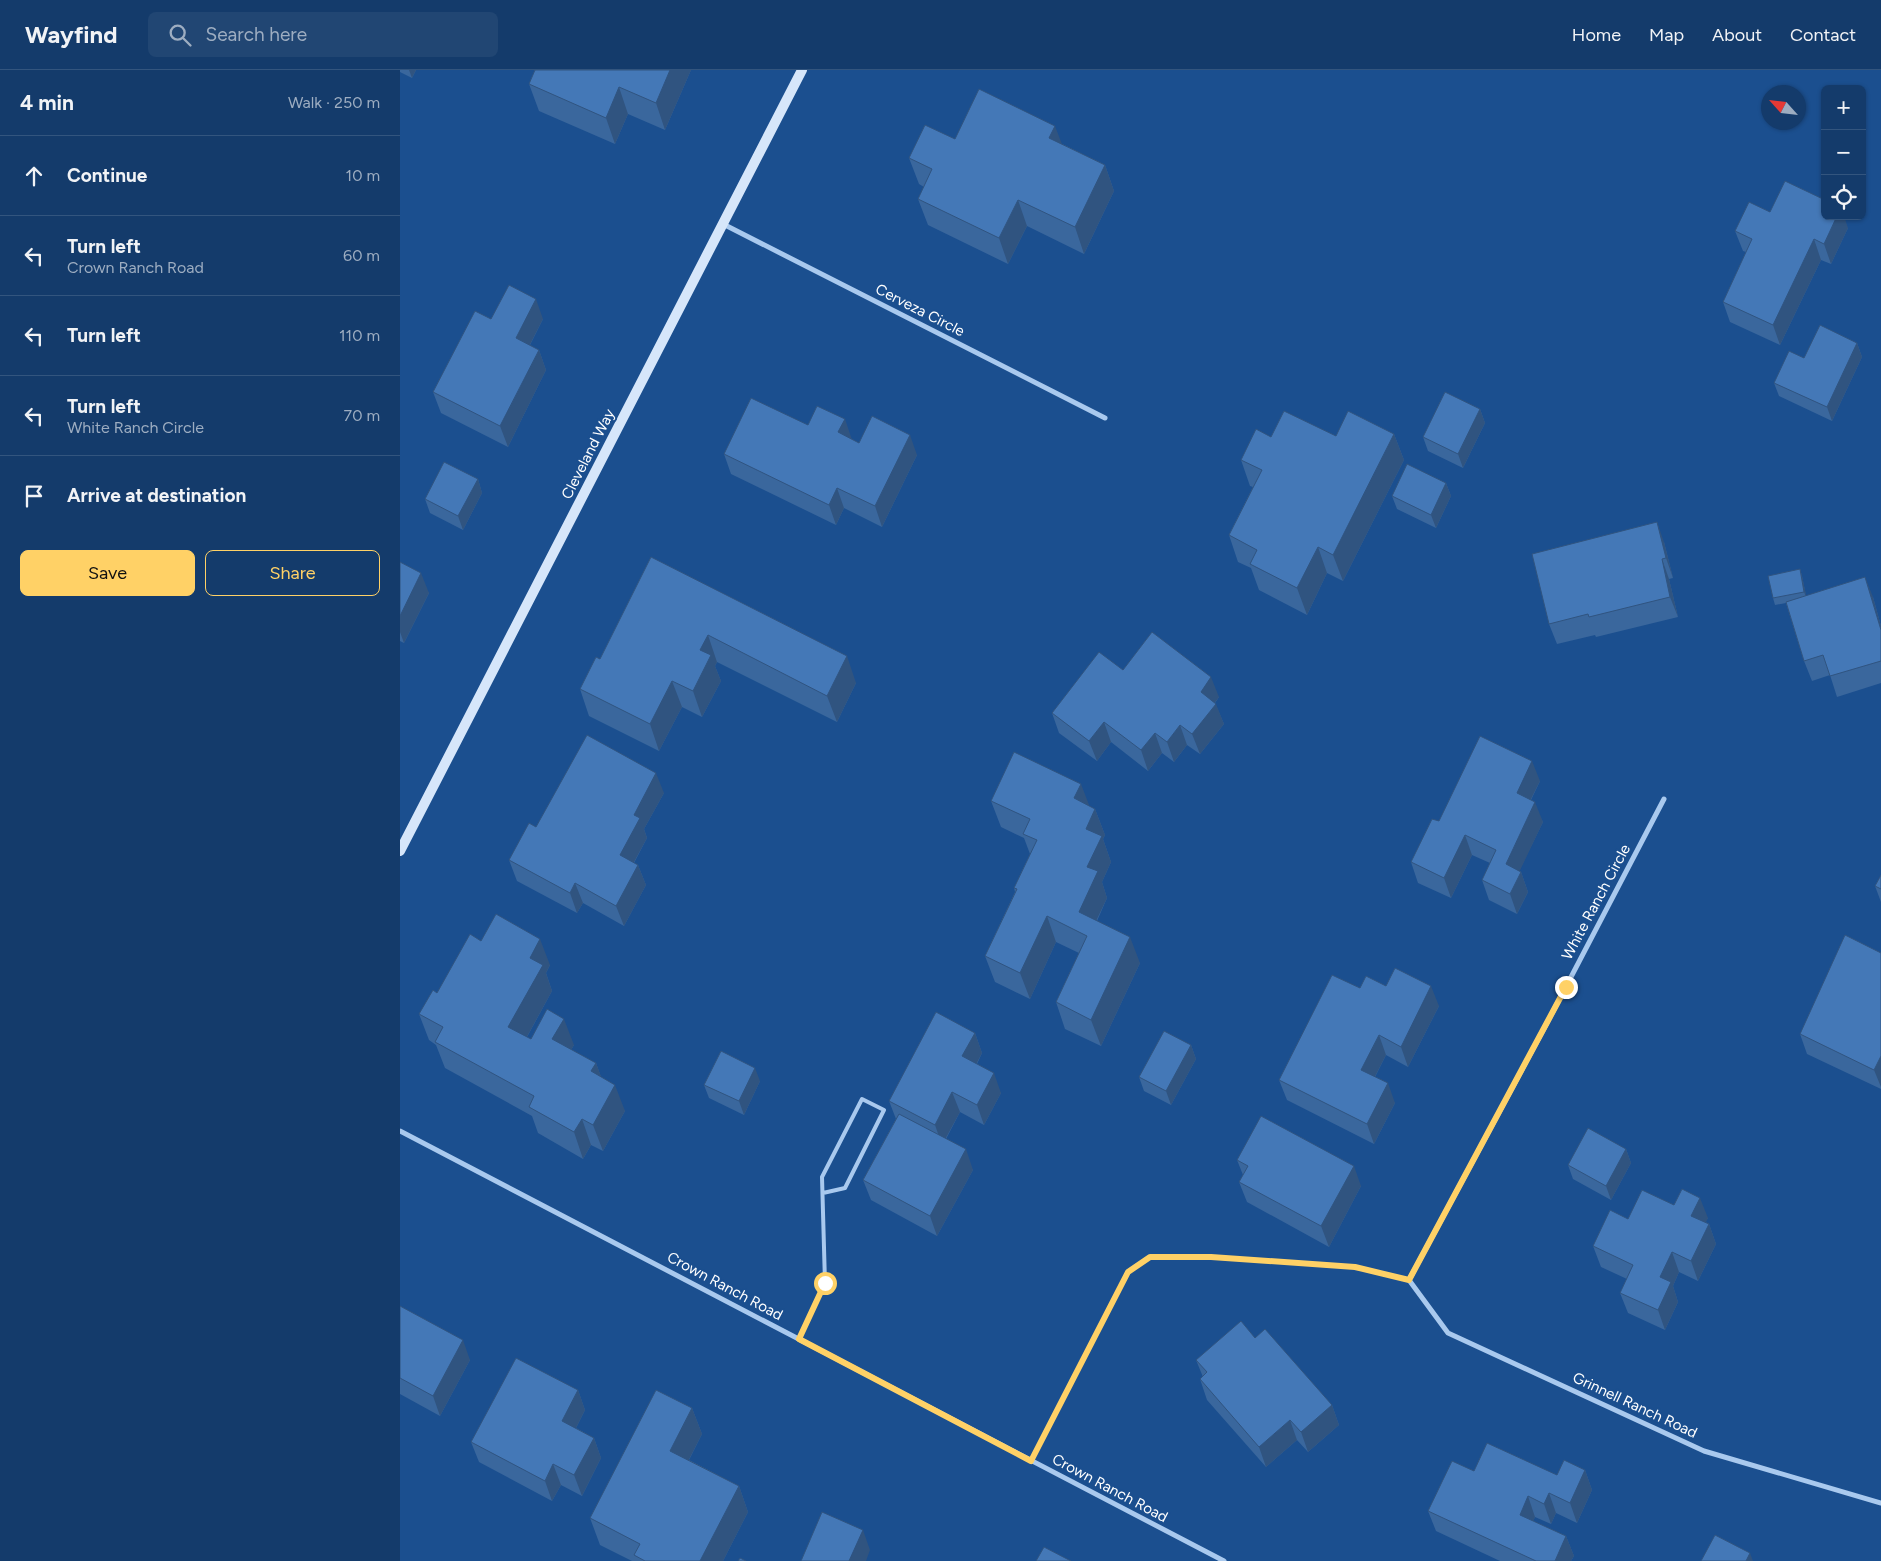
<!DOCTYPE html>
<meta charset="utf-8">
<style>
:root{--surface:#143b6b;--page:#214673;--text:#f1f3f6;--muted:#9dadc1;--line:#33557e;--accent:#ffd166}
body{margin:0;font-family:Figtree,sans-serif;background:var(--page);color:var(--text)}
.controls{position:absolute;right:15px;top:15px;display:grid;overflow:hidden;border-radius:8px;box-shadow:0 1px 4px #0004}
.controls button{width:45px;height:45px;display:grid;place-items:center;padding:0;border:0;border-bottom:1px solid var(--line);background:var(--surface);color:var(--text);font:25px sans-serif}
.compass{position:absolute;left:1361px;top:15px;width:45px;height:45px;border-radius:50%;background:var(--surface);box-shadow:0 1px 4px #0004;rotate:297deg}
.stop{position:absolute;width:15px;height:15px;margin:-11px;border:4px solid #ffd166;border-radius:50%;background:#fff}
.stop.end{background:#ffd166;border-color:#fff;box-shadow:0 1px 5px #0008}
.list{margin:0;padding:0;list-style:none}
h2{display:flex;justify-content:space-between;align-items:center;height:65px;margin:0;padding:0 20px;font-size:21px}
h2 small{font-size:16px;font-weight:400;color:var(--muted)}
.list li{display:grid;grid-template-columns:32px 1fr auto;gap:15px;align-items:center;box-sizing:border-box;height:80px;padding:0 20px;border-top:1px solid var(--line)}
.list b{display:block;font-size:19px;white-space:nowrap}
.list p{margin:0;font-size:16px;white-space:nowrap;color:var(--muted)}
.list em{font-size:16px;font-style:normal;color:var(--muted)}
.actions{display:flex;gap:10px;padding:15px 20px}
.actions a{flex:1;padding:11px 0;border:1px solid var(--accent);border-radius:8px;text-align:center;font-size:18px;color:var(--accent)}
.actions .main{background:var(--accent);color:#111}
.icon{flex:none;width:28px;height:28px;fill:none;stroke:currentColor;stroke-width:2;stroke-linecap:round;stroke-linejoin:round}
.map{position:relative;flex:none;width:1481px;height:1491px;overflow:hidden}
header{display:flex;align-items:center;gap:30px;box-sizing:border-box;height:70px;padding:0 25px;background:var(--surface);border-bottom:1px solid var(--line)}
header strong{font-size:24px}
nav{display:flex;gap:28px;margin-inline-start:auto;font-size:18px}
.search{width:350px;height:45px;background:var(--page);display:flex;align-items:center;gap:12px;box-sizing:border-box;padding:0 18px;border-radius:8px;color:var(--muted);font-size:19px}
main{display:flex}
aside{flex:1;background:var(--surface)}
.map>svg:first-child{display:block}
</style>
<header>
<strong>Wayfind</strong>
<div class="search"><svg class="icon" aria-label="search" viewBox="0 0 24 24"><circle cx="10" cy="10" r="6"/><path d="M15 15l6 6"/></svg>Search here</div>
<nav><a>Home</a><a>Map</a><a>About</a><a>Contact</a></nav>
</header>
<main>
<aside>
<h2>4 min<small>Walk · 250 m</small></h2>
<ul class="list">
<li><svg class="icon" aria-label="ahead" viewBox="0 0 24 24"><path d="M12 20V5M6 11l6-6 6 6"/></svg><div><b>Continue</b></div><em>10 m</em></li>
<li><svg class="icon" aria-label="left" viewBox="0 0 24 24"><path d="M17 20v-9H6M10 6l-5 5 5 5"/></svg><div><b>Turn left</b><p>Crown Ranch Road</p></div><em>60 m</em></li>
<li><svg class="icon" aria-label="left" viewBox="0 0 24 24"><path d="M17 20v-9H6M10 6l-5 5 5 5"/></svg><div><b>Turn left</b></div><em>110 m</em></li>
<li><svg class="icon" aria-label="left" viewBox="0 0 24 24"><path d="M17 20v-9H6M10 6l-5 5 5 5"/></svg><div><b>Turn left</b><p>White Ranch Circle</p></div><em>70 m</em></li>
<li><svg class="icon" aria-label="arrive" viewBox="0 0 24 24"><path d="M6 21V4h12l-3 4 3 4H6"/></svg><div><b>Arrive at destination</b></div></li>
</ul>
<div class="actions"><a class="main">Save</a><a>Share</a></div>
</aside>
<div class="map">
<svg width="1481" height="1491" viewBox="0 0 1481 1491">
<rect width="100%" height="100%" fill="#1b4f8f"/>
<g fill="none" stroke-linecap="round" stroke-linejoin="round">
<!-- lane -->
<path stroke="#a9c9ee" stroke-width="4" d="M 399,1269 L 425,1213 L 422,1107 L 462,1029 L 484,1040 L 445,1118 L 423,1123
M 631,1391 L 728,1202 L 750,1187 L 811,1187 L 955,1197 L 1009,1210"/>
<!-- street -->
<path stroke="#a9c9ee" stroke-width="5" d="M 323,154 L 705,348
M 1264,729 L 1147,953 L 1009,1210 L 1048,1263 L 1304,1381 L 1481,1433
M 0,1061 L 824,1491"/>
<!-- secondary -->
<path stroke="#d6e6fa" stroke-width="10" d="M 0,781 L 402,0"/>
</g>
<!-- wall -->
<path fill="#3a679d" d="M 0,0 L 16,0 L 12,8 L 0,2 Z
M 135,0 L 291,0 L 265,60 L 228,44 L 215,74 L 139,41 L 129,14 Z
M 555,69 L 662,74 L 705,95 L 714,121 L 684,184 L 627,156 L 608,194 L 528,155 L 518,129 L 524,117 L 519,114 L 509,88 Z
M 1370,142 L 1448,158 L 1431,194 L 1421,190 L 1380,275 L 1330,252 L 1323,232 L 1346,182 L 1343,181 L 1335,161 Z
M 91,249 L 143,249 L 130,275 L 139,280 L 146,300 L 108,377 L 41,343 L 33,322 Z
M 1457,273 L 1462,287 L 1432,351 L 1379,326 L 1374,313 L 1404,288 Z
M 1080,339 L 1085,353 L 1063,398 L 1028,381 L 1023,367 Z
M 408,355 L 452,369 L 459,373 L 517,385 L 482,457 L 444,438 L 436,455 L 331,404 L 324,384 Z
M 994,364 L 1004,390 L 943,511 L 927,503 L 907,545 L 859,520 L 851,498 L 838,492 L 829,465 L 853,417 L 850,416 L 841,390 L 871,367 L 936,366 Z
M 78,409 L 82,423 L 63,460 L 30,443 L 25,429 Z
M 1046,413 L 1051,426 L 1036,458 L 997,439 L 992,426 Z
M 1264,472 L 1273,508 L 1269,509 L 1278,547 L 1196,567 L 1195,565 L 1157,574 L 1149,554 Z
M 251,487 L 456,613 L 437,652 L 317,592 L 315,596 L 321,611 L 302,647 L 282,637 L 259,681 L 189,646 L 180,619 L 200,589 Z
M 0,492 L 29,523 L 4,573 L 0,571 Z
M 1400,499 L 1402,506 L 1406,526 L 1473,527 L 1481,556 L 1481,613 L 1437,627 L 1430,605 L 1412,611 L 1404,591 L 1386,533 L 1375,535 L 1373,528 Z
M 723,600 L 819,627 L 815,633 L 824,654 L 800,684 L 787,675 L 774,692 L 762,683 L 748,701 L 711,672 L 697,691 L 659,663 L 652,643 Z
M 1140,711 L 1131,730 L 1143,752 L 1119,801 L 1121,802 L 1128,822 L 1117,844 L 1089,830 L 1082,810 L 1090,793 L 1072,785 L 1051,828 L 1018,813 L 1011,792 L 1039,751 Z
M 264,723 L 244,759 L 247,768 L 234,793 L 238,795 L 246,815 L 224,856 L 183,833 L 177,843 L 117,811 L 109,790 L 136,757 Z
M 591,731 L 689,736 L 695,739 L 705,765 L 703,769 L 711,792 L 702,812 L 707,828 L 697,851 L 740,893 L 701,976 L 665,959 L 656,932 L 679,883 L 656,872 L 630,929 L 595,912 L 585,886 L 615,822 L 614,818 L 630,784 L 624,768 L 601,757 Z
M 1481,805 L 1481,832 L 1475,816 Z
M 81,871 L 150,895 L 146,903 L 152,921 L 127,967 L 131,969 L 174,975 L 171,980 L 196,993 L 201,1007 L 225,1041 L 203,1081 L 191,1075 L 183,1089 L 138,1063 L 132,1046 L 45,998 L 36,975 L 29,970 L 19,944 Z
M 1481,883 L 1481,1019 L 1407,984 L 1400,964 Z
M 986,916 L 1039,936 L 1008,997 L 986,985 L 975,1007 L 995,1033 L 974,1074 L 887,1030 L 879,1010 L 960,918 Z
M 575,963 L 582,983 L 577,994 L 601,1023 L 584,1055 L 560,1042 L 546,1069 L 573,1100 L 537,1166 L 471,1130 L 463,1110 L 496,1049 L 489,1031 Z
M 791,975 L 796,989 L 771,1035 L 744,1021 L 739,1007 Z
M 360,1011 L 344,1045 L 309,1028 L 304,1015 Z
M 1226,1079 L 1231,1093 L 1211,1130 L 1173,1109 L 1168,1095 Z
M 837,1090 L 961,1116 L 929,1177 L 847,1132 L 839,1112 L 843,1105 Z
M 1274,1135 L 1308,1148 L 1305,1152 L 1309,1154 L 1316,1174 L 1298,1211 L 1279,1202 L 1273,1216 L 1278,1232 L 1265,1260 L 1228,1243 L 1220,1223 L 1227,1209 L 1201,1197 L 1193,1176 Z
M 0,1236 L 70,1290 L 40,1346 L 0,1324 Z
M 855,1268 L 932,1335 L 939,1355 L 908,1382 L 897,1370 L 866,1397 L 807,1330 L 800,1309 L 803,1307 L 796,1290 Z
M 178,1320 L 185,1340 L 176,1358 L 194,1368 L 201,1388 L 182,1426 L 161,1415 L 152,1431 L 79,1392 L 71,1372 Z
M 292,1338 L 302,1364 L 289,1390 L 339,1416 L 348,1442 L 323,1491 L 232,1491 L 200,1475 L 190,1448 Z
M 1185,1400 L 1192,1420 L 1177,1453 L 1156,1443 L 1151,1454 L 1135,1447 L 1133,1451 L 1166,1466 L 1174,1486 L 1171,1491 L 1100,1491 L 1036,1461 L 1028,1441 L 1074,1401 L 1157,1405 Z"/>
<!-- shaded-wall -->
<path fill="#305480" d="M 9,0 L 16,0 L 12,8 Z
M 270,0 L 291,0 L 265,60 L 256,33 Z
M 219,17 L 228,44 L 215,74 L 206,48 Z
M 655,56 L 665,82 L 649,68 Z
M 705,95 L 714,121 L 684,184 L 675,157 Z
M 618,130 L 627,156 L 608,194 L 599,168 Z
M 1437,146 L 1444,146 L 1448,158 L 1431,194 L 1424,174 Z
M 1414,169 L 1421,190 L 1380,275 L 1373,255 Z
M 136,229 L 143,249 L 123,288 L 116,268 Z
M 1457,273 L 1462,287 L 1432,351 L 1427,337 Z
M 139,280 L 146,300 L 108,377 L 100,356 Z
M 1080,339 L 1085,353 L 1063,398 L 1058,384 Z
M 445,349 L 452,370 L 438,362 Z
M 994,364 L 1004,390 L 943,511 L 933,485 Z
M 510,365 L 517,385 L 482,457 L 475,436 Z
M 78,409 L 82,423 L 63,460 L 58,446 Z
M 1046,413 L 1051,426 L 1036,458 L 1031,445 Z
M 437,418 L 444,438 L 436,455 L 429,435 Z
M 1257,452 L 1264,472 L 1273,508 L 1266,488 Z
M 918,477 L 927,503 L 907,545 L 897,518 Z
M 1262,489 L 1269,509 L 1278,547 L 1270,527 Z
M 1400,499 L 1402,506 L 1407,529 L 1404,522 Z
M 21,503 L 29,523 L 4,573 L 0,562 L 0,546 Z
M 1465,507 L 1473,527 L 1481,556 L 1481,560 Z
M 308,565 L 317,592 L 315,596 L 321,611 L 302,647 L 293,621 L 300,580 Z
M 447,586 L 456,613 L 437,652 L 427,626 Z
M 811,607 L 819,627 L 808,642 L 801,622 Z
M 272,611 L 282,637 L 259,681 L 250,654 Z
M 816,634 L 824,654 L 800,684 L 792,664 Z
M 704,652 L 711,672 L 697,691 L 689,671 Z
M 780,655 L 787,675 L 774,692 L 767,672 Z
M 755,663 L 762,683 L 748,701 L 741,680 Z
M 1132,691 L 1140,711 L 1124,743 L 1117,723 Z
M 256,703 L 264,723 L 244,759 L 247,768 L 227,805 L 220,785 L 234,745 Z
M 681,714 L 691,740 L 674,728 Z
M 1135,732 L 1143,752 L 1113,815 L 1106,794 Z
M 695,739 L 705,765 L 703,769 L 711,792 L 702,812 L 707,828 L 688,868 L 679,842 L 687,797 L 686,759 Z
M 1065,765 L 1072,785 L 1051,828 L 1044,808 Z
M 238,795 L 246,815 L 224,856 L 216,836 Z
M 1121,802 L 1128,822 L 1117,844 L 1110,824 Z
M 175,813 L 183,833 L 177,843 L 170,823 Z
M 647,846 L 656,872 L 630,929 L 620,903 Z
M 730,867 L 740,893 L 701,976 L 691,950 Z
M 140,869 L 150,895 L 146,903 L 152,921 L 118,983 L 108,957 L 130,888 Z
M 1031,916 L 1039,936 L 1008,997 L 1001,977 Z
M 164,949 L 174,975 L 162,996 L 152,969 Z
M 575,963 L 582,983 L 570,1006 L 562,986 Z
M 979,965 L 986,985 L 968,1020 L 961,1000 Z
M 791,975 L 796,989 L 771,1035 L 766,1021 Z
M 1481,986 L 1481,1017 L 1474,1000 Z
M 196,993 L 206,1020 L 191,1001 Z
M 355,998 L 360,1011 L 344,1045 L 339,1031 Z
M 594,1003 L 601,1023 L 584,1055 L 577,1035 Z
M 988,1013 L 995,1033 L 974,1074 L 967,1054 Z
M 215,1015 L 225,1041 L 203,1081 L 193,1055 Z
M 552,1022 L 560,1042 L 542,1075 L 535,1055 Z
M 182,1049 L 191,1075 L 183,1089 L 174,1062 Z
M 566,1079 L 573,1100 L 537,1166 L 530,1146 Z
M 1226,1079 L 1231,1093 L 1211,1130 L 1206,1116 Z
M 954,1096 L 961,1116 L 929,1177 L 921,1156 Z
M 1300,1128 L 1308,1148 L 1299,1166 L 1291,1146 Z
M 1309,1154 L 1316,1174 L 1298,1211 L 1291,1191 Z
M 1272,1182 L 1279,1202 L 1273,1216 L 1278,1232 L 1265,1260 L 1258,1240 L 1260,1207 Z
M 63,1270 L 70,1290 L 40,1346 L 33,1326 Z
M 178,1320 L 185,1340 L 169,1372 L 162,1351 Z
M 932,1335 L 939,1355 L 908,1382 L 901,1362 Z
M 292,1338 L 302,1364 L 280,1407 L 270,1381 Z
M 890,1350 L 897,1370 L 866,1397 L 859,1377 Z
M 194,1368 L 201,1388 L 182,1426 L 174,1405 Z
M 153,1394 L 161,1415 L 152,1431 L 145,1411 Z
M 1185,1400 L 1192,1420 L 1177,1453 L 1170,1433 Z
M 339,1416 L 348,1442 L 323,1491 L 300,1491 Z
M 1149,1423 L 1156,1443 L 1151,1454 L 1144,1434 Z
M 1128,1426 L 1135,1447 L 1127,1465 L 1120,1445 Z
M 463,1460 L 470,1480 L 466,1491 L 449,1491 Z
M 1166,1466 L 1174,1486 L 1171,1491 L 1155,1491 Z
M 1350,1483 L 1353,1491 L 1346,1491 Z"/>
<!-- building -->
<path fill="#4478b7" stroke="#305480" d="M 135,0 L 270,0 L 256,33 L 219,17 L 206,48 L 129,14 Z
M 579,19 L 655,56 L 649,68 L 705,95 L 675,157 L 618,130 L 599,168 L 518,129 L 532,99 L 509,88 L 525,55 L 555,69 Z
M 1385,111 L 1425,130 L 1425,146 L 1437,146 L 1424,174 L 1414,169 L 1373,255 L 1323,232 L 1352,169 L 1335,161 L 1349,132 L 1370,142 Z
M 109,215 L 136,229 L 116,268 L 139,280 L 100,356 L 33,322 L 75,241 L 91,249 Z
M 1420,255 L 1457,273 L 1427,337 L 1374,313 L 1389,281 L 1404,288 Z
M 1045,322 L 1080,339 L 1058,384 L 1023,367 Z
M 351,328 L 408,355 L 417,336 L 445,349 L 438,362 L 459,373 L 472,346 L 510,365 L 475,436 L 437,418 L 429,435 L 324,384 Z
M 884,341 L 936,366 L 948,341 L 994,364 L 933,485 L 918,477 L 897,518 L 850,494 L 857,480 L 829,465 L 862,400 L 841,390 L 856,359 L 871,367 Z
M 44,392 L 78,409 L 58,446 L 25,429 Z
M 1007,394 L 1046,413 L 1031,445 L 992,426 Z
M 1257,452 L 1266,488 L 1262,489 L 1270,527 L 1189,547 L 1188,544 L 1149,554 L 1132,484 Z
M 251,487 L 447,586 L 427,626 L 308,565 L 300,580 L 311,585 L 293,621 L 272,611 L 250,654 L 180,619 L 196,587 L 200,589 Z
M 0,492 L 21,503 L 0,546 Z
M 1400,499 L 1404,522 L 1373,528 L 1368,506 Z
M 1465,507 L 1481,560 L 1481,591 L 1430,606 L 1423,585 L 1404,591 L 1386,532 Z
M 752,562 L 811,607 L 801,622 L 816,634 L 792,664 L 780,655 L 767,672 L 755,663 L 741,680 L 704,652 L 689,671 L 652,643 L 699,582 L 723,600 Z
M 187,665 L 256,703 L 234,745 L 240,748 L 220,785 L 238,795 L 216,836 L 175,813 L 170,823 L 109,790 L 129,753 L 136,757 Z
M 1080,666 L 1132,691 L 1117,723 L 1135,732 L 1106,794 L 1121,802 L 1110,824 L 1082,810 L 1096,780 L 1065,765 L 1044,808 L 1011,792 L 1032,749 L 1039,751 Z
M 614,682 L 681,714 L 674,728 L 695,739 L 686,759 L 702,766 L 687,797 L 698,801 L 679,842 L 730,867 L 691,950 L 656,932 L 687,866 L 647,846 L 620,903 L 585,886 L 617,819 L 614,818 L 637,770 L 623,764 L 630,749 L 591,731 Z
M 1481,805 L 1481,819 L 1475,816 Z
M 96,844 L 140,869 L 130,888 L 143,895 L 108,957 L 131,969 L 147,939 L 164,949 L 152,969 L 196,993 L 191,1001 L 215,1015 L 193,1055 L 182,1049 L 174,1062 L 129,1037 L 134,1026 L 35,972 L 43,957 L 19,944 L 33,920 L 37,923 L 70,864 L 81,871 Z
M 1445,865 L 1481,883 L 1481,986 L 1474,1000 L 1400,964 Z
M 995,898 L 1031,916 L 1001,977 L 979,965 L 961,1000 L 988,1013 L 967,1054 L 879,1010 L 932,905 L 960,918 L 966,906 L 986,916 Z
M 536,942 L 575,963 L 562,986 L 594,1003 L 577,1035 L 552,1022 L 535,1055 L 489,1031 Z
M 764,961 L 791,975 L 766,1021 L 739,1007 Z
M 321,981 L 355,998 L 339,1031 L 304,1015 Z
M 499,1044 L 566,1079 L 530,1146 L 463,1110 Z
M 861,1046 L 954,1096 L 921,1156 L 839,1112 L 848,1096 L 837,1090 Z
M 1188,1058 L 1226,1079 L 1206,1116 L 1168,1095 Z
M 1282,1119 L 1300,1128 L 1291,1146 L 1309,1154 L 1291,1191 L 1272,1182 L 1260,1207 L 1271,1212 L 1258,1240 L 1220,1223 L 1233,1195 L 1193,1176 L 1210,1140 L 1228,1149 L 1242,1120 L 1274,1135 Z
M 0,1236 L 63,1270 L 33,1326 L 0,1308 Z
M 841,1251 L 855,1268 L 865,1259 L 932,1335 L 901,1362 L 890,1350 L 859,1377 L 800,1309 L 807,1302 L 796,1290 Z
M 116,1288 L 178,1320 L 162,1351 L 194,1368 L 174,1405 L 153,1394 L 145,1411 L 71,1372 Z
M 256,1320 L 292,1338 L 270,1381 L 339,1416 L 300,1491 L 245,1491 L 234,1485 L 240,1474 L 190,1448 Z
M 1087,1373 L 1157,1405 L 1164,1390 L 1185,1400 L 1170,1433 L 1149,1423 L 1144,1434 L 1128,1426 L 1120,1445 L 1166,1466 L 1155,1491 L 1136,1491 L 1028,1441 L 1052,1391 L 1074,1401 Z
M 422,1442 L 463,1460 L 449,1491 L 401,1491 Z
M 1315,1465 L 1350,1483 L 1346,1491 L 1301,1491 Z
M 644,1477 L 671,1491 L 636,1491 Z
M 340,1488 L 346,1491 L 338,1491 Z"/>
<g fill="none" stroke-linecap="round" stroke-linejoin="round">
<!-- route -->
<path stroke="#ffd166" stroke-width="6" d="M 425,1213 L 399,1269 L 631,1391 L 728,1202 L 750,1187 L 811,1187 L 955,1197 L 1009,1210 L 1166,917"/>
</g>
<g text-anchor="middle" stroke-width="4" stroke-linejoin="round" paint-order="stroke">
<!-- street labels -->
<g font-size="15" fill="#fff" stroke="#1b4f8f">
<text transform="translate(520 240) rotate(27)" y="5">Cerveza Circle</text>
<text transform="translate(188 384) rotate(-63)" y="5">Cleveland Way</text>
<text transform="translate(1196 832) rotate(-62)" y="5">White Ranch Circle</text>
<text transform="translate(325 1216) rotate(28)" y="5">Crown Ranch Road</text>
<text transform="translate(1235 1335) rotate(25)" y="5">Grinnell Ranch Road</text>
<text transform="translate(710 1418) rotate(28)" y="5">Crown Ranch Road</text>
</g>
</g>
</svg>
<div class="controls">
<button>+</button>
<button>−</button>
<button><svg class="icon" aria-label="locate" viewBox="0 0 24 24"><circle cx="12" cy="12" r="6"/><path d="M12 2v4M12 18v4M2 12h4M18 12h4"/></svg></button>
</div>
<svg class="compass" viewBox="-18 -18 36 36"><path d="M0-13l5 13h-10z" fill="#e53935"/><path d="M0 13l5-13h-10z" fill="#9dadc1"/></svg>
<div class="stop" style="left:425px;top:1213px"></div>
<div class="stop end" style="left:1166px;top:917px"></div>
</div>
</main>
